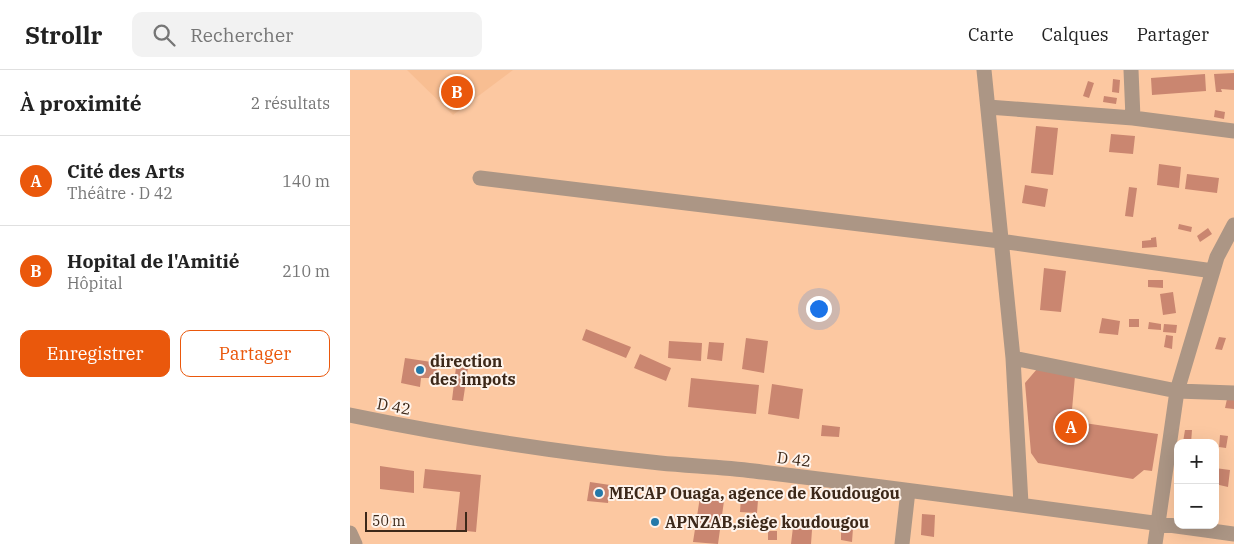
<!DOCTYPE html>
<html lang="fr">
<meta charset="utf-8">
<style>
:root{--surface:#fff;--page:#f2f2f2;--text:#222;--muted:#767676;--line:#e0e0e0;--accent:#ea580c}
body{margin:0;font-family:"IBM Plex Serif",serif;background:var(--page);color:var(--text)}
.controls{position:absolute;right:15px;bottom:15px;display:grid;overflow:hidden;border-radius:10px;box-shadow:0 5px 20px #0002}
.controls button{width:45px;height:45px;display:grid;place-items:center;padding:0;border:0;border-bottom:1px solid var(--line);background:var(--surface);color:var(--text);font:25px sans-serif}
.scale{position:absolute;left:15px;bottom:12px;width:102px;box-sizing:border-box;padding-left:5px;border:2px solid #3c2819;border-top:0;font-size:14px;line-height:18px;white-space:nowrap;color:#3c2819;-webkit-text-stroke:4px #fef3eb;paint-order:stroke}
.you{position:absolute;left:468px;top:238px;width:18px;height:18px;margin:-12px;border:4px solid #fff;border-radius:50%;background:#1a73e8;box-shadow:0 0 0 8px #1a73e833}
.badge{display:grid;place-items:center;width:32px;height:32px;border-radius:50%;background:var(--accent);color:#fff;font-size:16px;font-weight:700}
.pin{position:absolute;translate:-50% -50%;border:2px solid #fff;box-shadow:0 1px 5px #0006}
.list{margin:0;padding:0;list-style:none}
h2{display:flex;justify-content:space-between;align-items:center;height:65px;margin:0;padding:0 20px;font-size:21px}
h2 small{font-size:16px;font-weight:400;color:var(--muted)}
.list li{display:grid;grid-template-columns:32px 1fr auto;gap:15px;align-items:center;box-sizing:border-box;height:90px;padding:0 20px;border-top:1px solid var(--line)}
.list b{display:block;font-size:19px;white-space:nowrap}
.list p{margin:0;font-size:16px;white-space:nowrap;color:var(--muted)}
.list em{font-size:16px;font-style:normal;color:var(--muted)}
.actions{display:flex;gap:10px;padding:15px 20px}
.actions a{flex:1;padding:11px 0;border:1px solid var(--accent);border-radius:10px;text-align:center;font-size:18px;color:var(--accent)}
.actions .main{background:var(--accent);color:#fff}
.icon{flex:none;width:28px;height:28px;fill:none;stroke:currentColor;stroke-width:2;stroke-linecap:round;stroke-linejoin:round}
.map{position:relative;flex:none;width:884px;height:474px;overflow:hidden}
header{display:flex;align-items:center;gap:30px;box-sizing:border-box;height:70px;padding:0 25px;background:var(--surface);border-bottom:1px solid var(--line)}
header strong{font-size:24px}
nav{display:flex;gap:28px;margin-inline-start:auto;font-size:18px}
.search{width:350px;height:45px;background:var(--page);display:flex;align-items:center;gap:12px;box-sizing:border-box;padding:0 18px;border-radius:10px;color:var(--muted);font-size:19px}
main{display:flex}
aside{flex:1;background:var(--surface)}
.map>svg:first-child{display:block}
</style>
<header>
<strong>Strollr</strong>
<div class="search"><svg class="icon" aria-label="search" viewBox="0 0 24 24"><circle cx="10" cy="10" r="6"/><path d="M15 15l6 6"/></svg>Rechercher</div>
<nav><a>Carte</a><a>Calques</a><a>Partager</a></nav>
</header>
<main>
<aside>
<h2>À proximité<small>2 résultats</small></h2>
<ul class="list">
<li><span class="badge">A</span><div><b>Cité des Arts</b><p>Théâtre · D 42</p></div><em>140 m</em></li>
<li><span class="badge">B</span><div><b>Hopital de l'Amitié</b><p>Hôpital</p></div><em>210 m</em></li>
</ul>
<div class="actions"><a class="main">Enregistrer</a><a>Partager</a></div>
</aside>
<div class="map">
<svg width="884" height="474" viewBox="0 0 884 474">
<rect width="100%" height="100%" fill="#fcc8a1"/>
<!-- built -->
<path fill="#f8be92" d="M 57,0 L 163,0 L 103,45 Z"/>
<!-- building -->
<path fill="#ca8670" d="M 884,3 L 884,20 L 871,19 L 872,22 L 866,22 L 864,4 Z
M 855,4 L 856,21 L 802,25 L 801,8 Z
M 763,9 L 770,10 L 769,23 L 762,22 Z
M 738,11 L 744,13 L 739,28 L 733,26 Z
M 754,26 L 767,28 L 766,34 L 753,32 Z
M 865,40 L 875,42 L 874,49 L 864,47 Z
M 686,56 L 708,58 L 703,105 L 681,103 Z
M 761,64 L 785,66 L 783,84 L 759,82 Z
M 809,94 L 831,97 L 829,118 L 807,115 Z
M 837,104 L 869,108 L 867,123 L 835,119 Z
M 675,115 L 698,119 L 695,137 L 672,133 Z
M 779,117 L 787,118 L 783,147 L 775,146 Z
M 829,154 L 842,157 L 841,162 L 828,159 Z
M 858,158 L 862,164 L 850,172 L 847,166 Z
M 806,167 L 807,177 L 792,178 L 792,171 L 801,170 L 801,168 Z
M 694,198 L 716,201 L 711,242 L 690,240 Z
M 798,210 L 813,210 L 813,218 L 798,217 Z
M 823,222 L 826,243 L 813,245 L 810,224 Z
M 752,248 L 770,251 L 768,265 L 749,263 Z
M 779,249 L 789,249 L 789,257 L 779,257 Z
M 799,252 L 811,254 L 811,260 L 798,259 Z
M 814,254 L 827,255 L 826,263 L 813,262 Z
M 236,259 L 281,277 L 276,288 L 232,270 Z
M 816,265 L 823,266 L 822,279 L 814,277 Z
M 869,267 L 876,268 L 872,280 L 865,279 Z
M 396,268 L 418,271 L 414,303 L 392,299 Z
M 319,271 L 352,273 L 351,291 L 318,288 Z
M 359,272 L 374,273 L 372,291 L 357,289 Z
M 290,284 L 321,298 L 316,311 L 284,298 Z
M 55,288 L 88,293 L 85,308 L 71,308 L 70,317 L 51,313 Z
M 106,297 L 118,298 L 113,331 L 102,330 Z
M 687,299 L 725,306 L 721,351 L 808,364 L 802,401 L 794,400 L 783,409 L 688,393 L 681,383 L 675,313 Z
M 341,308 L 409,315 L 406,344 L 338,337 Z
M 422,314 L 453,319 L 449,349 L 418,344 Z
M 877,329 L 884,330 L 884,339 L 875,338 Z
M 472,355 L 490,357 L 489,367 L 471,366 Z
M 835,360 L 842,360 L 841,373 L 833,372 Z
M 870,365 L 878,366 L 876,378 L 869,377 Z
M 30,396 L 64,401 L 64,423 L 30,419 Z
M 865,398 L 880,400 L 878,417 L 865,414 Z
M 75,399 L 131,405 L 126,462 L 106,460 L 110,422 L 73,418 Z
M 240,412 L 260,415 L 258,433 L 237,431 Z
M 350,427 L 374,431 L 368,474 L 343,472 Z
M 391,428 L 408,430 L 407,443 L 390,442 Z
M 572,444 L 585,445 L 584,467 L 571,465 Z
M 443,457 L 462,460 L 461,474 L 441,474 Z
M 491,457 L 503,458 L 502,472 L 491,470 Z
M 418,461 L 427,461 L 427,470 L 418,470 Z"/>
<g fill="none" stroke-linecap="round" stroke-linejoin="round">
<!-- minor -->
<path stroke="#ac9685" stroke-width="15" d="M 634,0 L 663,288 L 671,434
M 781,0 L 783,48
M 638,37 L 783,48 L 884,61
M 130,108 L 650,171 L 863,201
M 663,288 L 827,321 L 884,323
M 0,345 C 102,366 206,382 310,393 C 341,396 373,397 404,401 C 564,420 724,442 884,464
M 0,463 L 5,474
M 552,474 L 558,421
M 805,474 L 827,321 L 867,187 L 884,155"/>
</g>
<!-- markers -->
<g fill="#2479a9" stroke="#fef3eb" stroke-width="2">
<circle cx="70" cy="300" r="5"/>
<circle cx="249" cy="423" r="5"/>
<circle cx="305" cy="452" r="5"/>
</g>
<g text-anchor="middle" stroke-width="4" stroke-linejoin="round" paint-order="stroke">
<!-- poi labels -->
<g font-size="16" font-weight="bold" fill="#3c2819" stroke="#fef3eb" text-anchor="start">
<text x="80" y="297">direction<tspan x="80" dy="18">des impots</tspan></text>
<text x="259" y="429">MECAP Ouaga, agence de Koudougou</text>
<text x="315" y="458">APNZAB,siège koudougou</text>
</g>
<!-- street labels -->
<g font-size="16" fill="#3c2819" stroke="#fef3eb">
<text transform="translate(44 336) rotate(11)" y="6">D 42</text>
<text transform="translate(444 389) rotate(7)" y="6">D 42</text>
</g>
</g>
</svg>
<div class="controls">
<button>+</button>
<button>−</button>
</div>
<div class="scale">50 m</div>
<div class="you"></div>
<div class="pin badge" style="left:721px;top:357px">A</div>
<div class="pin badge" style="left:107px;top:22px">B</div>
</div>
</main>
